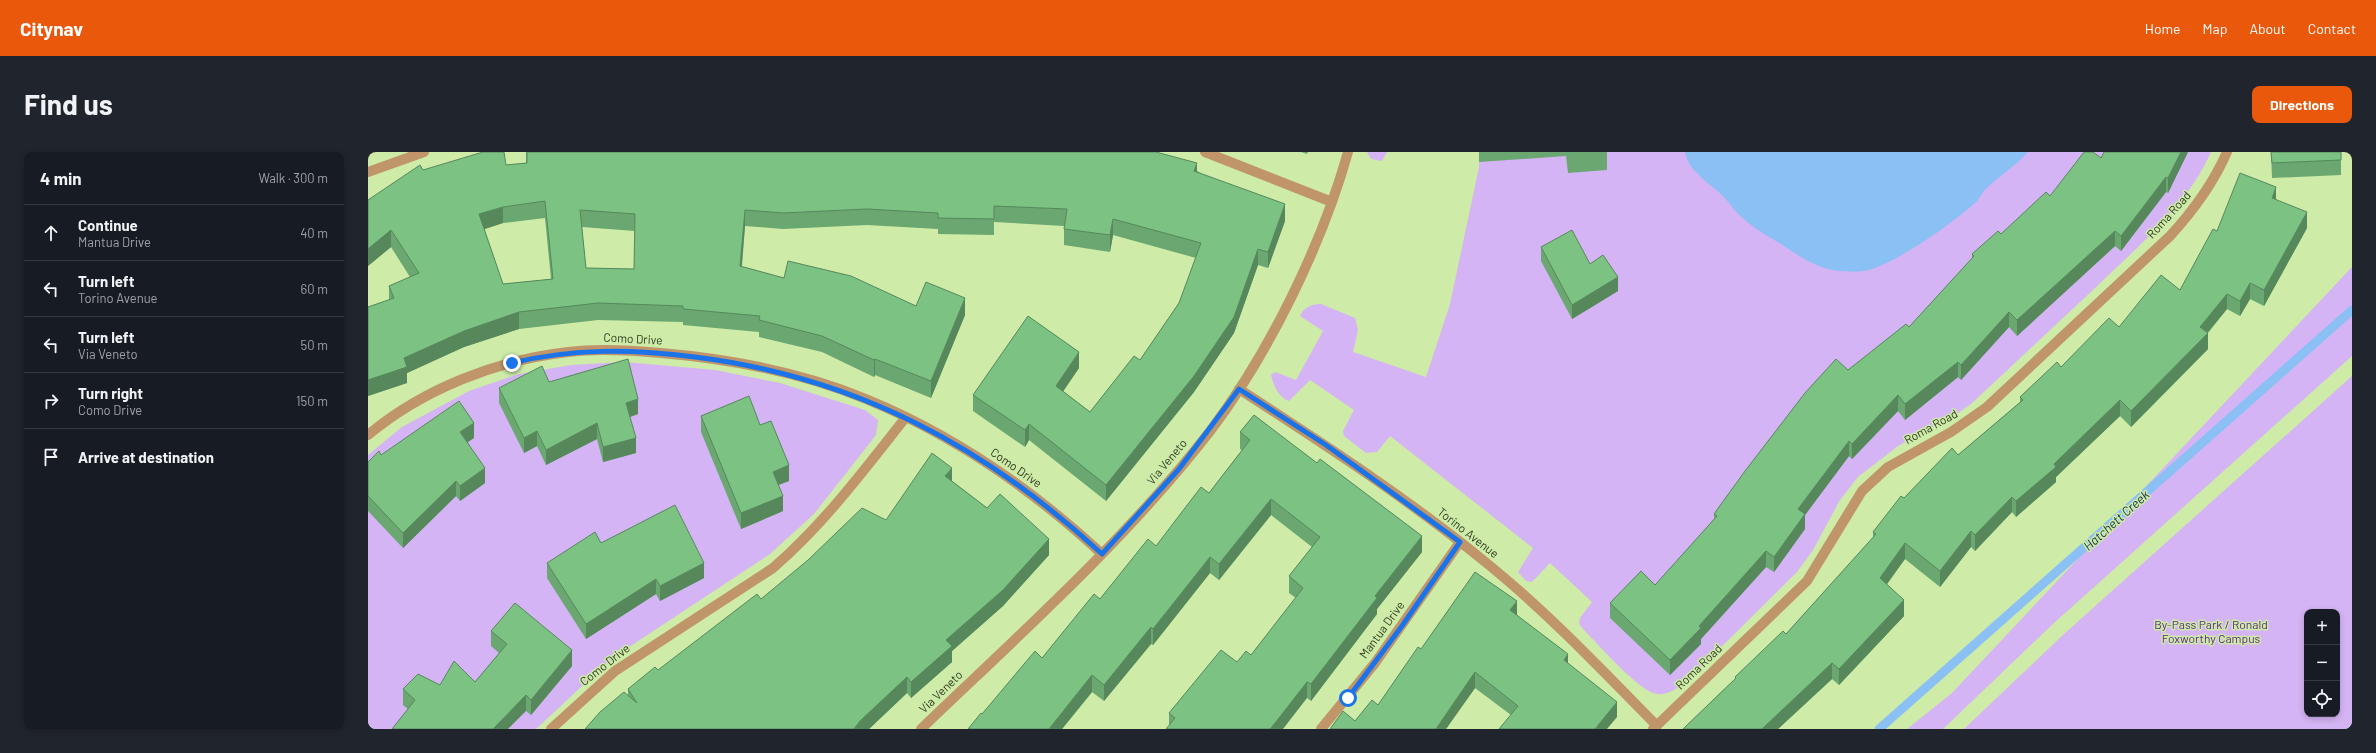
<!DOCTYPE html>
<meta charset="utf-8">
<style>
:root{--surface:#171b24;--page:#20242c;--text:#f1f3f6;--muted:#9ea1a6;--line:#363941;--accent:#ea580c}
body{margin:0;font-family:Barlow,sans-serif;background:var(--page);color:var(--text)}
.controls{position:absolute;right:12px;bottom:12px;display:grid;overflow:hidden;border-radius:8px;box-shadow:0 2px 6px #0003}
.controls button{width:36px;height:36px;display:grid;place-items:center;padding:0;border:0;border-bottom:1px solid var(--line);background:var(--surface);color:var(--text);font:20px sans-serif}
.stop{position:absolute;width:12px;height:12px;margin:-9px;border:3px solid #1a73e8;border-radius:50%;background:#fff}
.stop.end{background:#1a73e8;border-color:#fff;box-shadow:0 1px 4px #0008}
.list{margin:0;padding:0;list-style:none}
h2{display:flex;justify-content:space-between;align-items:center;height:52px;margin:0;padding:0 16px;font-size:17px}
h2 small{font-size:13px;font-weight:400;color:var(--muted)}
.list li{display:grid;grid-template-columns:26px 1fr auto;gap:12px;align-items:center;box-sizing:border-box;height:56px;padding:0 16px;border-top:1px solid var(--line)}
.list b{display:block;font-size:15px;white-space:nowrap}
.list p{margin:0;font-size:13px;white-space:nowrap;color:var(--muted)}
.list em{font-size:13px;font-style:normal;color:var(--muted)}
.icon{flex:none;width:22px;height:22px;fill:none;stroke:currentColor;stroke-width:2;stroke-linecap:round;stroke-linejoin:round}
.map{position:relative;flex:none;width:1984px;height:577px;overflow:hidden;border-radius:8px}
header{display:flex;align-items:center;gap:24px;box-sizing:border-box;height:56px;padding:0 20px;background:var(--accent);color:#fff}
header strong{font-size:19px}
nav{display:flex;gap:22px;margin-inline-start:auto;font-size:14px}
.intro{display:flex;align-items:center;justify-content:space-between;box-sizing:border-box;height:96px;padding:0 24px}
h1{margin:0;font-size:28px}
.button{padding:10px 18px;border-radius:8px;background:var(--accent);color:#fff;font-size:14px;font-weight:700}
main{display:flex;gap:24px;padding:0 24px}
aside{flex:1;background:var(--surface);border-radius:8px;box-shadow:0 2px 6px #0003}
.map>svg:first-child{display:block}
</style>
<header>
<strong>Citynav</strong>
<nav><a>Home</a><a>Map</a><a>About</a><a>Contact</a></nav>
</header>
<div class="intro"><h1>Find us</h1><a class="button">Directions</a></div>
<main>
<aside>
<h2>4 min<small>Walk · 300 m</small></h2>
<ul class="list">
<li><svg class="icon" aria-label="ahead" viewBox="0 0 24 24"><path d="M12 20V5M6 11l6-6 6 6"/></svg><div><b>Continue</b><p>Mantua Drive</p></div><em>40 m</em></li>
<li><svg class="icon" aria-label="left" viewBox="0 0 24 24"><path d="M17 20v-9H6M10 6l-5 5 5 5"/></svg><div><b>Turn left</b><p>Torino Avenue</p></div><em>60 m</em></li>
<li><svg class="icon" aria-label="left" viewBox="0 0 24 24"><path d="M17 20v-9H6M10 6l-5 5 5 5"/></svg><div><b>Turn left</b><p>Via Veneto</p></div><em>50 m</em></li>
<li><svg class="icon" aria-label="right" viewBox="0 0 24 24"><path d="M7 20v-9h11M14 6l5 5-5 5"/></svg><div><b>Turn right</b><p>Como Drive</p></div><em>150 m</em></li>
<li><svg class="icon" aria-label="arrive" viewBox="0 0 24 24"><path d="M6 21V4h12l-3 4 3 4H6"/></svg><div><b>Arrive at destination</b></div></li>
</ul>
</aside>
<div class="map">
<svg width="1984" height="577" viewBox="0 0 1984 577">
<rect width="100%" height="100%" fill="#ceeba8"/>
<!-- green -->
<path fill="#d4b4f4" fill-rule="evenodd" d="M 999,0 L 1019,0 L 1014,9 L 1003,7 Z
M 1111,0 L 1843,0 C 1818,56 1768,96 1725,138 C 1684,176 1644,214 1603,252 L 1587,263 L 1530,294 L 1490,325 L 1472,348 L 1445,398 L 1429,420 L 1322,526 C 1313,533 1302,544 1289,542 C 1270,539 1230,492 1215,477 L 1211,472 L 1212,466 L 1224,450 L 1182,411 L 1164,430 L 1158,429 L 1150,420 L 1165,396 L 1022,284 L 1009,300 L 998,301 L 976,284 L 975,279 L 986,258 L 942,228 L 921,249 C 911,246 905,233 903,223 L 907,220 L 928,228 L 955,179 L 932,164 C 936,155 944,152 953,152 L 987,166 L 990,178 L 985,200 L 1058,225 L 1082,152 L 1111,15 Z
M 1984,115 L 1984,204 L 1686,471 L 1575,577 L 1539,577 L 1584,541 Z
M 256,210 L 347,218 L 412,231 L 497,258 L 510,268 L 508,283 L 446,362 L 402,402 L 255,499 L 228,521 L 168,577 L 0,577 L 0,303 L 34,275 L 101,239 L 151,222 L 203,213 Z
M 1984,224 L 1984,577 L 1596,577 L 1696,482 ZM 1939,460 L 1969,460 L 1969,562 L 1939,562 Z"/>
<!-- water -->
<path fill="#8ac0f3" d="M 1317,0 L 1660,0 C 1647,15 1629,25 1615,40 C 1612,44 1610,49 1606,52 C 1582,73 1531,109 1501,118 C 1493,120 1482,120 1474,119 C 1452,119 1431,104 1413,92 C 1394,81 1375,70 1361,51 C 1349,34 1321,23 1317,0 Z"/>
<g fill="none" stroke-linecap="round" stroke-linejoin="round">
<!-- stream -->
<path stroke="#8ac0f3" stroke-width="9" d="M 1511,577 L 1984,158"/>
<!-- street -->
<path stroke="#c09569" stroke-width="10" d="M 837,0 L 964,50
M 0,20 L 56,0
M 871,237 C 956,292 1042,348 1121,413 C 1181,462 1234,518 1289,574
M 0,283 C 55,237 129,208 200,200 C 230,196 262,198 293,201 C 363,207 433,220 498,247 C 586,283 665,338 734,402
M 183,577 L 247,519 L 405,416 C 456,372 496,318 538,265
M 553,577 C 653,481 758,388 843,278 C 901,201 954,93 980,0
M 953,577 L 1007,511 L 1092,390
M 1285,577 L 1439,429 L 1494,339 L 1520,315 L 1583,280 L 1619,255 L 1802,84 C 1826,58 1845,32 1859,0"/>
</g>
<!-- wall -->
<path fill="#6aa771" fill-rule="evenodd" d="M 158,0 L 829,19 L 917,69 L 900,116 L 890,113 L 866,181 L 826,240 L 738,349 L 661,288 L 657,295 L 605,259 L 605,243 L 711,216 L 695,239 L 722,260 L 772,208 L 811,151 L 828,106 L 745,83 L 742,100 L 696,93 L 696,74 L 626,70 L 626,83 L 570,82 L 570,77 L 499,73 L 415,77 L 377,74 L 374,115 L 416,126 L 548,154 L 597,163 L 563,246 L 507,223 L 506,225 L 454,200 L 391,185 L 391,180 L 315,173 L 315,170 L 230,168 L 151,177 L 96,195 L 39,221 L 39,231 L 0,244 L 0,155 L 21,148 L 21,134 L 42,125 L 23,95 L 0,114 L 0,48 L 55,18 L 138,13 L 158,11 ZM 177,66 L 183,127 L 135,132 L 116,77 L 135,71 ZM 214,75 L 267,79 L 266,117 L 218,116 Z
M 933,0 L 940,0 L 939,2 Z
M 1111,0 L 1239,0 L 1239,18 L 1200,21 L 1198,4 L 1111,10 Z
M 1736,0 L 1820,0 L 1800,41 L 1798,40 L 1753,99 L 1747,94 L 1649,184 L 1641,175 L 1593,228 L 1590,225 L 1537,268 L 1530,259 L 1484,307 L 1481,304 L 1437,363 L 1437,377 L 1406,420 L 1398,415 L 1333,487 L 1333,492 L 1302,523 L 1242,466 L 1242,451 L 1287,433 L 1346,368 L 1346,362 L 1480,218 L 1541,175 L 1604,107 L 1604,102 L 1633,82 L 1682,44 L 1733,6 Z
M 1903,0 L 1973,0 L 1973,23 L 1904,26 Z
M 1908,47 L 1939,76 L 1896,154 L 1882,147 L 1872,164 L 1859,157 L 1840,181 L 1840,197 L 1763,275 L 1752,264 L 1688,325 L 1688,330 L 1648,365 L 1644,360 L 1607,399 L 1603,395 L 1572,435 L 1537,407 L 1518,432 L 1536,464 L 1471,533 L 1464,527 L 1410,577 L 1315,577 L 1367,527 L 1367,525 L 1418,482 L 1505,386 L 1505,380 L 1536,346 L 1590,303 L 1652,250 L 1652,245 L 1693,215 L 1751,175 L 1812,138 L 1849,79 Z
M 1173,95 L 1222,112 L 1250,139 L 1204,167 L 1173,109 Z
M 181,230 L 270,262 L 262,265 L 268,301 L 235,310 L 229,287 L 178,313 L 169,294 L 156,301 L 131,251 L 131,236 Z
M 333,264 L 392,273 L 421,329 L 410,333 L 415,359 L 373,377 L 333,280 Z
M 872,280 L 1054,400 L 1009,457 L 1009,462 L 943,549 L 939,546 L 801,573 L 801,561 L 869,510 L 883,503 L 928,446 L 921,441 L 921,424 L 944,395 L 903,363 L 851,428 L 842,421 L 785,493 L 783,492 L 736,549 L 724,540 L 694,577 L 600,577 L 614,562 L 674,506 L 732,447 L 788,394 L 841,341 L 874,298 L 872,297 Z
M 106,286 L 100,290 L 117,331 L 92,349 L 88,344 L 35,396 L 0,359 L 0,310 L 13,303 Z
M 584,329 L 681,403 L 635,454 L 584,499 L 584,510 L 543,546 L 539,541 L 501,577 L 217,577 L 260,544 L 260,537 L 290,518 L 393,447 L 518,368 Z
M 233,391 L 336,426 L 292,449 L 288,442 L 218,487 L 179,426 L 179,411 Z
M 1149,463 L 1200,511 L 1249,565 L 1143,563 L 1107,536 L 1078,577 L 962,577 L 987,569 L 1010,553 L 1053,497 Z
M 123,479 L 204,514 L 163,563 L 158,559 L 40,557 L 35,553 L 35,537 L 72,533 L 107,530 L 131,501 L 123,494 Z"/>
<!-- shaded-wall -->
<path fill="#56885c" d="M 1813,0 L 1820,0 L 1800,41 L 1800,26 Z
M 829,11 L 829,28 L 826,19 Z
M 1798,25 L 1798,40 L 1753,99 L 1753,84 Z
M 1908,35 L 1908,51 L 1904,46 Z
M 917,52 L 917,69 L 900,116 L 900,100 Z
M 135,55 L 135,71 L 111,79 L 111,62 Z
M 377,58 L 377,74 L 372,131 L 372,114 Z
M 1939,60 L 1939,76 L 1896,154 L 1896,138 Z
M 745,67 L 745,83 L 742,100 L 742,83 Z
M 23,78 L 23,95 L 0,114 L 0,97 Z
M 1747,79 L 1747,94 L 1649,184 L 1649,168 Z
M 890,97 L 890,113 L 866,181 L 826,240 L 738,349 L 738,333 Z
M 1250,125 L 1250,139 L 1204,167 L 1204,153 Z
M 1882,131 L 1882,147 L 1872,164 L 1872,149 Z
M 1859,142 L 1859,157 L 1835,186 L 1840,181 L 1840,197 L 1763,275 L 1763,259 Z
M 597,146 L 597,163 L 563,246 L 563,229 Z
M 151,160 L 151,177 L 96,195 L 39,221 L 39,231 L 0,244 L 0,228 L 36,206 L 96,179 Z
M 1641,160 L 1641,175 L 1593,228 L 1593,213 Z
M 711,200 L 711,216 L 688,250 L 688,234 Z
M 507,207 L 507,223 L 506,225 L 506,208 Z
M 1590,210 L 1590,225 L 1537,268 L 1537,252 Z
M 1530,243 L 1530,259 L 1484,307 L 1484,292 Z
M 270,247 L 270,262 L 258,266 L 258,251 Z
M 1752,248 L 1752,264 L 1688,325 L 1688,330 L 1648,365 L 1648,349 Z
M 106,271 L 106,286 L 92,295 L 92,280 Z
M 229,271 L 229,287 L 178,313 L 178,298 Z
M 661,272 L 661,288 L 657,295 L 657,278 Z
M 169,279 L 169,294 L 156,301 L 156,286 Z
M 268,286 L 268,301 L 235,310 L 235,295 Z
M 1481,289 L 1481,304 L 1437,363 L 1437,377 L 1406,420 L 1406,405 L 1430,357 Z
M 421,313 L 421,329 L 405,335 L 405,320 Z
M 117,316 L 117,331 L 92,349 L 92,334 Z
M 584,316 L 584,332 L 577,324 Z
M 88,329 L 88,344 L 35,396 L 35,381 Z
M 415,344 L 415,359 L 373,377 L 373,361 Z
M 1644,345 L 1644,360 L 1607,399 L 1607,383 Z
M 903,347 L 903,363 L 851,428 L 851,412 Z
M 1603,379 L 1603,395 L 1572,435 L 1572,419 Z
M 1054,384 L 1054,400 L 1009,457 L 1009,462 L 943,549 L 943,532 L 1007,444 Z
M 681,387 L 681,403 L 635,454 L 584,499 L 584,510 L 543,546 L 543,530 L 578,488 Z
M 1537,391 L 1537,407 L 1512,442 L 1512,426 Z
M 1398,399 L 1398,415 L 1333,487 L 1333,492 L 1302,523 L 1302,508 L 1331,474 Z
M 842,405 L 842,421 L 785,493 L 785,477 Z
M 336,411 L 336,426 L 292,449 L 292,434 Z
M 288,427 L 288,442 L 218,487 L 218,472 Z
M 1536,448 L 1536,464 L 1471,533 L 1471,517 Z
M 1149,449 L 1149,465 L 1142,458 Z
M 783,475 L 783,492 L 736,549 L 736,533 Z
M 204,498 L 204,514 L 163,563 L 163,548 Z
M 1200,502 L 1200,517 L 1196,508 Z
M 1464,511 L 1464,527 L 1410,577 L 1394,577 Z
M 1107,520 L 1107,536 L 1078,577 L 1068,577 Z
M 724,523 L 724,540 L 694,577 L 681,577 Z
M 539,525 L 539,541 L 501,577 L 486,577 L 492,569 Z
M 939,530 L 939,546 L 915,577 L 902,577 Z
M 158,543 L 158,559 L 140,577 L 125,577 Z
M 1249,550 L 1249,565 L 1239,577 L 1227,577 Z"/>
<!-- building -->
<path fill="#7bc283" stroke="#56885c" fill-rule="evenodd" d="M 115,0 L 136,0 L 138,13 L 159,11 L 159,0 L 788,0 L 829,11 L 826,19 L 917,52 L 900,100 L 890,97 L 866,165 L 826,224 L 738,333 L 661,272 L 657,278 L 605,243 L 660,164 L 711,200 L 688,234 L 722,260 L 766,204 L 772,208 L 811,151 L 833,91 L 745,67 L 742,83 L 696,77 L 699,57 L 626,54 L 626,67 L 570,66 L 570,61 L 499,57 L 415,61 L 377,58 L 372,114 L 416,126 L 420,109 L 483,124 L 548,154 L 558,130 L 597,146 L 563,229 L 507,207 L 506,208 L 454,184 L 391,168 L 392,164 L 315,157 L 315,154 L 230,151 L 151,160 L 96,179 L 36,206 L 39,215 L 0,228 L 0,155 L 26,146 L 21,134 L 51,121 L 23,78 L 0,97 L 0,48 L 52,13 L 55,18 ZM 177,49 L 185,127 L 135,132 L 111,62 L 135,55 ZM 212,58 L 267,62 L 266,117 L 218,116 Z
M 1716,0 L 1725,0 L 1733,6 L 1736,0 L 1813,0 L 1800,26 L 1798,25 L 1753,84 L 1747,79 L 1649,168 L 1641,160 L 1593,213 L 1590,210 L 1537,252 L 1530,243 L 1484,292 L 1481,289 L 1430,357 L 1437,362 L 1406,405 L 1398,399 L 1331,474 L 1333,476 L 1302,508 L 1242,451 L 1273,419 L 1287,433 L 1349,364 L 1346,362 L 1377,319 L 1437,241 L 1468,207 L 1480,218 L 1538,172 L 1541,175 L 1606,104 L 1604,102 L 1630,79 L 1633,82 L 1678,40 L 1682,44 Z
M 1903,0 L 1973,0 L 1973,8 L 1904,11 Z
M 1872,21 L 1908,35 L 1904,46 L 1939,60 L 1896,138 L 1882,131 L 1872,149 L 1859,142 L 1832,175 L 1840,181 L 1763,259 L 1752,248 L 1686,312 L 1688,315 L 1648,349 L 1644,345 L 1607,383 L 1603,379 L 1572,419 L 1537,391 L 1512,426 L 1536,448 L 1471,517 L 1464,511 L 1394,577 L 1315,577 L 1368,526 L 1367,525 L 1415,479 L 1418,482 L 1508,382 L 1505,380 L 1533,344 L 1536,346 L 1584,296 L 1590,303 L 1655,248 L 1652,245 L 1689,210 L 1693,215 L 1741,166 L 1751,175 L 1793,123 L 1812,138 L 1845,77 L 1849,79 Z
M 1204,78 L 1222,112 L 1235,103 L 1250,125 L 1204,153 L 1173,95 Z
M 260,207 L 270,247 L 258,251 L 268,286 L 235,295 L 229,271 L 178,298 L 169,279 L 156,286 L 131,236 L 174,214 L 181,230 Z
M 381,244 L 392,273 L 403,269 L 421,313 L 405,320 L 415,344 L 373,361 L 333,264 Z
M 91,249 L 106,271 L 92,280 L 117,316 L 92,334 L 88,329 L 35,381 L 0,344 L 0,310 L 11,299 L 13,303 Z
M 886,263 L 949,311 L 952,307 L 1054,384 L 1007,444 L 1009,446 L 943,532 L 939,530 L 907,571 L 902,577 L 798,577 L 807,566 L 801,561 L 853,498 L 869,510 L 878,499 L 883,503 L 935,436 L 921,424 L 952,385 L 903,347 L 851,412 L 842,405 L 785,477 L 783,475 L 736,533 L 724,523 L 681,577 L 600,577 L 613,561 L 614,562 L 667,499 L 674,506 L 726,442 L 732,447 L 780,387 L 788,394 L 833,335 L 841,341 L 882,288 L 872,280 Z
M 564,301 L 584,316 L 577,324 L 619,356 L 632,342 L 681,387 L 635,438 L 578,488 L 584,494 L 543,530 L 539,525 L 492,569 L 486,577 L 217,577 L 232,560 L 256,540 L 269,551 L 260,537 L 287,515 L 290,518 L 389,442 L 393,447 L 440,408 L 494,356 L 518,368 Z
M 307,353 L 336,411 L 292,434 L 288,427 L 218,472 L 179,411 L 227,380 L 233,391 Z
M 1107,420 L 1149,449 L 1142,458 L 1200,502 L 1196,508 L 1249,550 L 1227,577 L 1131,577 L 1150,554 L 1107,520 L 1068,577 L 962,577 L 975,559 L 987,569 L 1004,548 L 1010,553 L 1050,495 L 1053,497 Z
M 147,451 L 204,498 L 163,548 L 158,543 L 125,577 L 24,577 L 47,548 L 35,537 L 50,522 L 72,533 L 86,509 L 107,530 L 139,492 L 123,479 Z"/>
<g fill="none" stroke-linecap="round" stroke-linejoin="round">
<!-- route -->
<path stroke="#1a73e8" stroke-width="5" d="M 144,211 C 205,196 265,197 327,205 C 487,225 617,294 734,402 L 811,317 L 871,237 L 958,293 L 1092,390 L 1034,474 L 980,546"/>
</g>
<g text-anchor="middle" stroke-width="3" stroke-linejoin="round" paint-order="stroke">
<!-- street labels -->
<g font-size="12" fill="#303b21" stroke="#ceeba8">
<text transform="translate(1801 63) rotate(-48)" y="4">Roma Road</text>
<text transform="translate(265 187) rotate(3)" y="4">Como Drive</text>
<text transform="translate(1563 275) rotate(-29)" y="4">Roma Road</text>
<text transform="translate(799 310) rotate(-50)" y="4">Via Veneto</text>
<text transform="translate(648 316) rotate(35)" y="4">Como Drive</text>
<text transform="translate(1100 381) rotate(38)" y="4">Torino Avenue</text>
<text transform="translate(1014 478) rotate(-54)" y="4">Mantua Drive</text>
<text transform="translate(237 513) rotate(-38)" y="4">Como Drive</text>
<text transform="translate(1331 515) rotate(-44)" y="4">Roma Road</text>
<text transform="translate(573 540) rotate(-44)" y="4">Via Veneto</text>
</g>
<!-- park labels -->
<g font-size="12" fill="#5b2881" stroke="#ceeba8">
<text x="1843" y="477">By-Pass Park / Ronald<tspan x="1843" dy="14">Foxworthy Campus</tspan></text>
</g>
<!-- water labels -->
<g font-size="13" font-style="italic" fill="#13304a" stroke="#ceeba8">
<text transform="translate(1748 368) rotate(-42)" y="5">Hatchett Creek</text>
</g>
</g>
</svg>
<div class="controls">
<button>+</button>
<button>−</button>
<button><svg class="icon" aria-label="locate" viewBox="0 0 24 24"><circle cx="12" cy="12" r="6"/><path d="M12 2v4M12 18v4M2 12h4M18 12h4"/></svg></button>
</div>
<div class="stop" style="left:980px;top:546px"></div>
<div class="stop end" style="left:144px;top:211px"></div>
</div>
</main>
